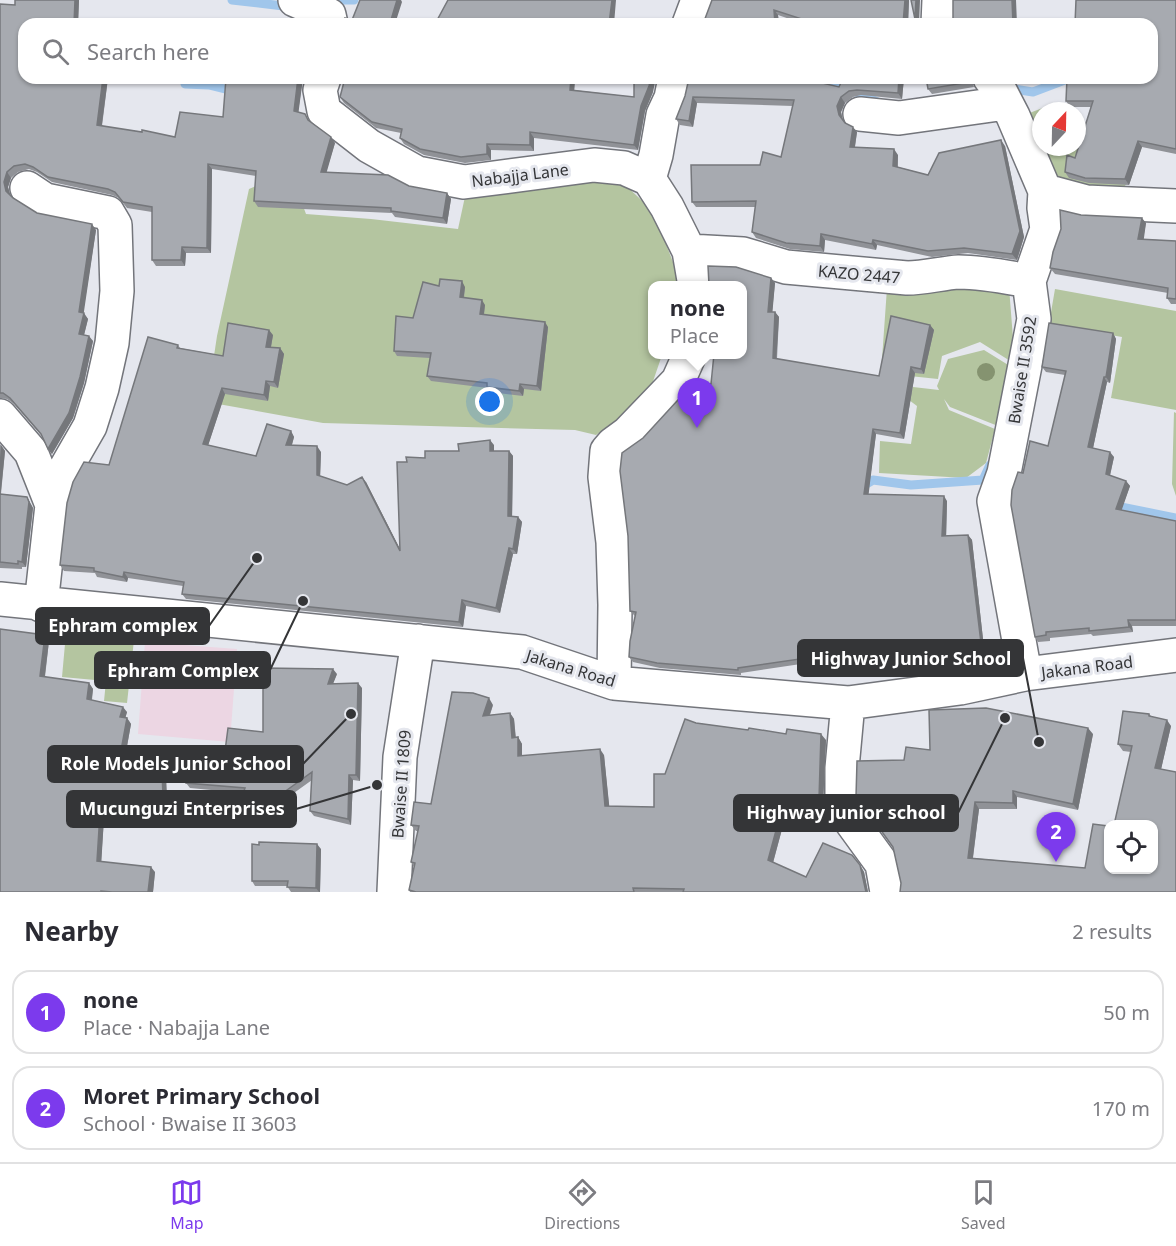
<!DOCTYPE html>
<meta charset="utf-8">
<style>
:root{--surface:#fff;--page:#f2f2f3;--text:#2b2b33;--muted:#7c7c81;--line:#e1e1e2;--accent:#7c3aed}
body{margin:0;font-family:"Noto Sans",sans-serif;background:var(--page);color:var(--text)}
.controls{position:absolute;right:18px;bottom:18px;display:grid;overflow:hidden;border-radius:12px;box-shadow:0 2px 4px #0004}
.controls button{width:54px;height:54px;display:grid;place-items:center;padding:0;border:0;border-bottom:2px solid var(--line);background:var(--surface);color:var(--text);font:30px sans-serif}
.compass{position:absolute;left:1032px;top:102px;width:54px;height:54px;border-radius:50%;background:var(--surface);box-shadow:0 2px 4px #0004;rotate:22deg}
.you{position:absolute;left:490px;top:402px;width:21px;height:21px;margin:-15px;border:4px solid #fff;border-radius:50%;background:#1a73e8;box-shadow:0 0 0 9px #1a73e833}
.badge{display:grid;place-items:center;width:39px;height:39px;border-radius:50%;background:var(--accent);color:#fff;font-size:20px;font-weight:700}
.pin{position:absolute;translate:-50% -50px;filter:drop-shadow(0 2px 3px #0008)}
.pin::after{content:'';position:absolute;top:32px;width:21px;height:18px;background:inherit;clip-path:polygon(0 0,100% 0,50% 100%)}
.popup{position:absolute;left:648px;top:281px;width:99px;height:78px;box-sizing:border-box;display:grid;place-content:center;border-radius:12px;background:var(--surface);filter:drop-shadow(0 2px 4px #0005);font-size:20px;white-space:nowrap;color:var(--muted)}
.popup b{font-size:22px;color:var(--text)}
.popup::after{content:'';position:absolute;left:50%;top:100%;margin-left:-12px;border:12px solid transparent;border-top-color:var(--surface)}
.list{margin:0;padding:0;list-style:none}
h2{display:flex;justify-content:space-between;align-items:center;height:78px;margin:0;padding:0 24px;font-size:26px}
h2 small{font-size:20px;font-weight:400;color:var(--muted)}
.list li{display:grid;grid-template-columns:39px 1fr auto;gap:18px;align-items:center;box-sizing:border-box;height:84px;margin:0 12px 12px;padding:0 12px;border:2px solid var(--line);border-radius:18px}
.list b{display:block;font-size:22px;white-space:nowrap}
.list p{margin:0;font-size:20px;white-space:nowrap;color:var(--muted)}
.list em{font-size:20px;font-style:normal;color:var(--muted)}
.icon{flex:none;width:33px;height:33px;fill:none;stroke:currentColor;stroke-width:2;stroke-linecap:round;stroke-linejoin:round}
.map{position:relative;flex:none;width:1176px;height:892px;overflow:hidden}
.search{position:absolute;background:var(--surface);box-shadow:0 2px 4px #0004;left:18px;right:18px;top:18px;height:66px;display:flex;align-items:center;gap:15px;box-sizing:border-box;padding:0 21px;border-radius:18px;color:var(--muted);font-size:22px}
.sheet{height:270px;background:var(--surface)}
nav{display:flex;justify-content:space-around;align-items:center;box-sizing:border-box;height:84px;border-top:2px solid var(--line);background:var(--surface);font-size:16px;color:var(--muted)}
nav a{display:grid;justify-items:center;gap:3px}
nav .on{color:var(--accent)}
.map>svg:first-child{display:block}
</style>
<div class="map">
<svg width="1176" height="892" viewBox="0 0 1176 892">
<rect width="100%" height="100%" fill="#e5e7ee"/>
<!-- commercial -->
<path fill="#ecd6e3" d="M 145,642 L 237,649 L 230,742 L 138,734 Z"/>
<!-- green -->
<path fill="#b4c5a0" d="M 1056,103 L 1067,107 L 1069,111 L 1041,111 L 1041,147 L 1077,147 L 1077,131 L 1083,144 L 1128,181 L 1120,194 L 1047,184 L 1024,115 Z
M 290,171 L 306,214 L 371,219 L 458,229 L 466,192 L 620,180 L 653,211 L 682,285 L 652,286 L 652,354 L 662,355 L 647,399 L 596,435 L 575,430 L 323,423 L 207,402 L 217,336 L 249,189 Z
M 1009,287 L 1015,364 L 980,342 L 942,356 L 938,379 L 881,373 L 887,288 Z
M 1055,289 L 1176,311 L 1176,410 L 1111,398 L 1122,337 L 1049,324 Z
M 984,350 L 1018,371 L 998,426 L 950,407 L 944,399 L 949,410 L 995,429 L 986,463 L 966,478 L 879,473 L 880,441 L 911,444 L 917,406 L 909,400 L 913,387 L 939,390 L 937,386 L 948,359 Z
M 1174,412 L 1176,413 L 1176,496 L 1172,484 Z
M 66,633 L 134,640 L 127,703 L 104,701 L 106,681 L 62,677 Z"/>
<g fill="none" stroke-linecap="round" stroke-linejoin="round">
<!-- stream -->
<path stroke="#a0c6eb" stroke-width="9" d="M 232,0 L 292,7
M 339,0 L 354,0
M 825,78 L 880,103
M 185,84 L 209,85 L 237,92
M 1007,88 L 1033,92 L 1070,78
M 861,487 L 873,480 L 911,485 L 983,480 L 990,465
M 1111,505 L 1176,518"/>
<defs>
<path id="street" d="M 295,0 L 329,15 L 331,24
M 689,24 L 698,0
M 938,24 L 939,0
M 324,78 L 320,90 L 324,111 L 369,146 L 417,173 L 464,182 L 594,165 L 624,168 L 649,179 L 667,207 L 689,251 L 695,286
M 990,78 L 998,87 L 1013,116 L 1045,191 L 1044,208 L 1047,229 L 1029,281 L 1034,319 L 1004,473 L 994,501 L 1025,674
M 860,114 L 899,118 L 1006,103
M 649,179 L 656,155 L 663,115 L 671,98 L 675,78
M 27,188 L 45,200 L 108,213 L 115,225 L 117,291 L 112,343 L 102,388 L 90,426 L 59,480 L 52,505
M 1045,191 L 1086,202 L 1176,206
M 689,251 L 743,254 L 786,267 L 907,278 C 925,278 942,273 959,272 C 983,272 1006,277 1029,281
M 0,416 L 31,452 L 52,505 L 41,605
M 0,599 L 522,652 L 614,683 L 848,703 L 960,688 L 1025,674 L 1176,655
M 614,683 L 615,605 L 613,542 L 605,477 L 607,451 L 613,444 L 628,433 L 678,381 L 690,354
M 848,703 L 842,768 L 842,809 L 882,864 L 887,892
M 394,892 L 400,757 L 418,641"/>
</defs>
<!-- street casing -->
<use href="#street" stroke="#73757b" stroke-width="36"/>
<!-- street -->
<use href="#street" stroke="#fff" stroke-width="33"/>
</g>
<!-- trees -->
<circle fill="#859370" cx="986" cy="372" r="9"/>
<!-- wall -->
<path fill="#909297" d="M 15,0 L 79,0 L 78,24 L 24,24 L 24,78 L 108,78 L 102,126 L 175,137 L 223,117 L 226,78 L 303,78 L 298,112 L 335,143 L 326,172 L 409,186 L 447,193 L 451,199 L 447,224 L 395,217 L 392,213 L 258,207 L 254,201 L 256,176 L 212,169 L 211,253 L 186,253 L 185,266 L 156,266 L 152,260 L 152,212 L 127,208 L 119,198 L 112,195 L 52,182 L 37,172 L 29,169 L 18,172 L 11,178 L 8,187 L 10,195 L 13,198 L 37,213 L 96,230 L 83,313 L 88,319 L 84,335 L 93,341 L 84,383 L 73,418 L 52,454 L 48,449 L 42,436 L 14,404 L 7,399 L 0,398 L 0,4 L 15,5 Z
M 712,0 L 909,0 L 908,24 L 804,24 L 778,15 L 779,24 L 703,24 Z
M 1176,0 L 1176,154 L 1142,147 L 1129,185 L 1089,183 L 1069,178 L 1065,172 L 1075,158 L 1091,107 L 1070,107 L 1066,101 L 1152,78 Z
M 339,78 L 575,78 L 574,90 L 634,97 L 653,92 L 645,111 L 638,150 L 534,138 L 534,151 L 491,150 L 491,160 L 465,163 L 424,155 L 404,144 L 400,138 L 401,133 L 376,128 L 344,103 L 340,97 L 344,83 L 342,82 Z
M 843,78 L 904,78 L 902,99 L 861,95 L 853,97 L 845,103 L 841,112 L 843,121 L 857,132 L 855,147 L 898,155 L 898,167 L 928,175 L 1005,146 L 1024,237 L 1017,260 L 968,253 L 932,257 L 877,245 L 876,250 L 825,240 L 824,252 L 790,249 L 756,238 L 752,232 L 755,207 L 696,207 L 692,202 L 760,165 L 781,157 L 793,106 L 697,103 L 693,127 L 680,125 L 676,119 L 685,96 L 839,87 Z
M 972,81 L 974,87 L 932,94 L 928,89 Z
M 1081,215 L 1146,223 L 1143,239 L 1176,241 L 1176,304 L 1171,304 L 1167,298 L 1168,293 L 1055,274 L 1050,268 Z
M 771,278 L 775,283 L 772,312 L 775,312 L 779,317 L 777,359 L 879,376 L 930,325 L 934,330 L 924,374 L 915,373 L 904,439 L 876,434 L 868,494 L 947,501 L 946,536 L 968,535 L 972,540 L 984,648 L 948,657 L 896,665 L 892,660 L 891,657 L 840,667 L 839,664 L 824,666 L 821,661 L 741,673 L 741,675 L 660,668 L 633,662 L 629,657 L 635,616 L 630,611 L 643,438 L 711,384 Z
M 439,286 L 465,287 L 464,298 L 485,305 L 484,315 L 548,327 L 541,391 L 524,389 L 523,396 L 490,392 L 488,388 L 431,381 L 427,376 L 430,358 L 397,356 L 394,351 L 413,318 Z
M 1113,333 L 1116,339 L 1110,383 L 1107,382 L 1093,448 L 1114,457 L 1110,476 L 1126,481 L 1130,486 L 1121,510 L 1176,521 L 1176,626 L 1132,626 L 1133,632 L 1093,636 L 1091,634 L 1050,638 L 1050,641 L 1038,642 L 1035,637 L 1023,473 L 1048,446 L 1065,375 L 1046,372 L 1042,367 Z
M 273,335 L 271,347 L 280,348 L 284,354 L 278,388 L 270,386 L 268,401 L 225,394 L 208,445 L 256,456 L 291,431 L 294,437 L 292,445 L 321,452 L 320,476 L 347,485 L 366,482 L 400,549 L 407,462 L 459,451 L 494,445 L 494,451 L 509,451 L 513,456 L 512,517 L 518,517 L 522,522 L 517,554 L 513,554 L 500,613 L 466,606 L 463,627 L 186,599 L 182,594 L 183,586 L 128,578 L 127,582 L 97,577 L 95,573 L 64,571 L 60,565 L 109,465 L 178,345 L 180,348 L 223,356 Z
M 0,444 L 5,451 L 1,494 L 27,497 L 33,508 L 26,567 L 22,567 L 22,569 L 0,568 Z
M 49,641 L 45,677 L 89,683 L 93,689 L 92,700 L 127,712 L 125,718 L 127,718 L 131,724 L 125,758 L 166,777 L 168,825 L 104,818 L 101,862 L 155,872 L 153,892 L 0,892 Z
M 337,674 L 333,683 L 362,688 L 360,781 L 353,780 L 351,825 L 314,816 L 310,811 L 312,780 L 273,808 L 246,802 L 242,797 L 243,793 L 190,788 L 186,783 L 225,751 L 263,732 Z
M 493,705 L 490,715 L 510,713 L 514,719 L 516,738 L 518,737 L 522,744 L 522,756 L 604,755 L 609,806 L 654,807 L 665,774 L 696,723 L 826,740 L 823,806 L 813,806 L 811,822 L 785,818 L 773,863 L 806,877 L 860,865 L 864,872 L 868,892 L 410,892 L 409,890 L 414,867 L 411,862 L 418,831 L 416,831 L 411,825 L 431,804 Z
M 1149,714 L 1151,716 L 1171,726 L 1161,769 L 1176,892 L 901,883 L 893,848 L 856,797 L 904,760 L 930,750 L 1093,734 L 1078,810 L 1017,797 L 1017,809 L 979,809 L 973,858 L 1085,868 L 1108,870 L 1131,752 L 1123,751 L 1118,744 Z
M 321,849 L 320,892 L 291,892 L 287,886 L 255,886 L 252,881 Z"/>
<!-- shaded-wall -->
<path fill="#75777b" d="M 75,0 L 79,0 L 78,24 L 74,24 Z
M 397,0 L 401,0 L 402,2 L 395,24 L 391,20 Z
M 612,0 L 616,0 L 614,24 L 609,24 Z
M 905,0 L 909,0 L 908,24 L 903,24 Z
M 916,0 L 920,0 L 919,24 L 917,24 L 915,17 Z
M 1012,0 L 1016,0 L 1017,24 L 1013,24 Z
M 774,10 L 778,15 L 779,24 L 775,24 Z
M 103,78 L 108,78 L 101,131 L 97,125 Z
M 298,78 L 303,78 L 298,116 L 294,111 Z
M 571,78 L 575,78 L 574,95 L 570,90 Z
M 651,78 L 656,78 L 653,92 L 645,111 L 638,150 L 634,145 L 641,106 Z
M 899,78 L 904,78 L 902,99 L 898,93 Z
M 693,97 L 697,103 L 693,127 L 689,121 Z
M 841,97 L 845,103 L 841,112 L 843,121 L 839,115 L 837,106 Z
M 853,127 L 857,132 L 854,152 L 850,147 Z
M 530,132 L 534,138 L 534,151 L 530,145 Z
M 331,137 L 335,143 L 325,178 L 321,172 Z
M 1001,140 L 1005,146 L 1024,237 L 1017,260 L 1012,254 Z
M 1138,141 L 1142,147 L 1129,185 L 1125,179 Z
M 487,144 L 491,150 L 491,160 L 487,154 Z
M 894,149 L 898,155 L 897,172 L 893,166 Z
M 208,164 L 212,169 L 211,253 L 207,248 Z
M 7,172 L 11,178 L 8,187 L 11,197 L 6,191 L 4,182 Z
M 447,193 L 451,199 L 447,224 L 443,218 Z
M 1142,218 L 1146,223 L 1143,245 L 1138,239 Z
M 92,224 L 96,230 L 83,318 L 79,312 Z
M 821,234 L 825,240 L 824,252 L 820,246 Z
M 873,240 L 877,245 L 876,250 L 872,244 Z
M 182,247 L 186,253 L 185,266 L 181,260 Z
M 771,278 L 775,283 L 772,317 L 768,312 Z
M 462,281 L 465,287 L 463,302 L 460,297 Z
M 482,300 L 485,305 L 483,320 L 480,314 Z
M 775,312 L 779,317 L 776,363 L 773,358 Z
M 84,313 L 88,319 L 83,339 L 79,334 Z
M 545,322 L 548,327 L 541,391 L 537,386 Z
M 930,325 L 934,330 L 924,374 L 921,369 Z
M 269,330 L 273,335 L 270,352 L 266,347 Z
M 1113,333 L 1116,339 L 1110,383 L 1106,377 Z
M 89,336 L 93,341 L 84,383 L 73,418 L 52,454 L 48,449 Z
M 280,348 L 284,354 L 278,388 L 274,382 Z
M 911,367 L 915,373 L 904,439 L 900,433 Z
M 1104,377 L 1107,382 L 1092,453 L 1088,447 Z
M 266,381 L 270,386 L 268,401 L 264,395 Z
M 520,384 L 524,389 L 523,396 L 519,391 Z
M 222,388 L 225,394 L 207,449 L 203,444 Z
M 873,429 L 876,434 L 868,499 L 864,494 Z
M 291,431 L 294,437 L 290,451 L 286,445 Z
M 490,440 L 494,445 L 494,456 L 490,451 Z
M 1,445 L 5,451 L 0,500 L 0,458 Z
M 317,446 L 321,452 L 320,480 L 317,475 Z
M 509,451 L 513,456 L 512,522 L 508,516 Z
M 1110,452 L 1114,457 L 1109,479 L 1106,474 Z
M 362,477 L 366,482 L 404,557 L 400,551 Z
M 1126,481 L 1130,486 L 1120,515 L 1116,509 Z
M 944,496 L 947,501 L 946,541 L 942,536 Z
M 27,497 L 33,508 L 26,567 L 22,562 Z
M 518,517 L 522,522 L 517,554 L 513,549 Z
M 968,535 L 972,540 L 984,648 L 981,643 Z
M 509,548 L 513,554 L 500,613 L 496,608 Z
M 124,572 L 128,578 L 127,582 L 123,577 Z
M 462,600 L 466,606 L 463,627 L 459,622 Z
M 1128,620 L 1132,626 L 1133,632 L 1129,627 Z
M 45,635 L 49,641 L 44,682 L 40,676 Z
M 333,669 L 337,674 L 331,689 L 328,684 Z
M 89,683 L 93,689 L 91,704 L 87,699 Z
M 358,683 L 362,688 L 360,781 L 356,775 Z
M 489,698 L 493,705 L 487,722 L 483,716 Z
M 123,707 L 127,712 L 124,723 L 120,717 Z
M 510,713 L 514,719 L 516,744 L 512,738 Z
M 127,718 L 131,724 L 124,762 L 120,756 Z
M 1167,720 L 1171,726 L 1160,774 L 1155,768 Z
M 1088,728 L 1093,734 L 1078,810 L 1073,804 Z
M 821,734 L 826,740 L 823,806 L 819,799 Z
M 518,737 L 522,744 L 522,763 L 518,756 Z
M 600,749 L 604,755 L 610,813 L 605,806 Z
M 162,772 L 166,777 L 168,825 L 164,820 Z
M 349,775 L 353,780 L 351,825 L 348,819 Z
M 1013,791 L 1017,797 L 1017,809 L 1013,803 Z
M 809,800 L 813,806 L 811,822 L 807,816 Z
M 975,802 L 979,809 L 972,864 L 968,858 Z
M 781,812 L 785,818 L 772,866 L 768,860 Z
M 100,813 L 104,818 L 101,867 L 97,861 Z
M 317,844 L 321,849 L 320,892 L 319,892 L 316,888 Z
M 860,865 L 864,872 L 868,892 L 866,892 L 864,889 Z
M 151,867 L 155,872 L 153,892 L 148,892 Z"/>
<!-- building -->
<path fill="#a7aab0" stroke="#75777b" stroke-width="1.5" d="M 15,0 L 75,0 L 74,24 L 24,24 L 24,78 L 103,78 L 97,125 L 142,132 L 142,130 L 175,137 L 180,112 L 223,117 L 226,78 L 298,78 L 294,111 L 305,114 L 308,120 L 331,137 L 321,172 L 388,175 L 409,186 L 447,193 L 443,218 L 391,211 L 391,208 L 254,201 L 256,171 L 208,164 L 207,248 L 182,247 L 181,260 L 152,260 L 152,207 L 123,202 L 115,192 L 108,189 L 48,177 L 33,167 L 25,164 L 14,166 L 7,172 L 4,182 L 6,191 L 13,198 L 37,213 L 92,224 L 79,312 L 84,313 L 79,334 L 89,336 L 80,377 L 69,413 L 48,449 L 41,434 L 10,398 L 3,393 L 0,393 L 0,4 L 15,5 Z
M 360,0 L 397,0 L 391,20 L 409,24 L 345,24 L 345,18 L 352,20 Z
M 448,0 L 612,0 L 609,24 L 435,24 Z
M 712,0 L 905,0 L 903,24 L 817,24 L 774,10 L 775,24 L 703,24 Z
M 911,0 L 916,0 L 915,17 L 917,24 L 916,24 Z
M 953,0 L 1012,0 L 1013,24 L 951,24 L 953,20 Z
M 1076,0 L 1176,0 L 1176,149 L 1138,141 L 1125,179 L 1085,178 L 1065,172 L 1067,155 L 1075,158 L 1093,101 L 1066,101 L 1067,78 L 1152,78 L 1152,24 L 1075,24 Z
M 254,21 L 289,23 L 289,24 L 253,24 Z
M 344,78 L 571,78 L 570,90 L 634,97 L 634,78 L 651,78 L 649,86 L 641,106 L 634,145 L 530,132 L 530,145 L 487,144 L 487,154 L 461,157 L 420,149 L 400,138 L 402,129 L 372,122 L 340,97 L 345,78 Z
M 689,78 L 801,78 L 839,87 L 843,78 L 899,78 L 898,93 L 857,90 L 849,91 L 841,97 L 837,106 L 839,115 L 845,123 L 853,127 L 850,147 L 894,149 L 893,166 L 928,175 L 939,153 L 1001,140 L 1020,231 L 1012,254 L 964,248 L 928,251 L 873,240 L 872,244 L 821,234 L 820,246 L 786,243 L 752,232 L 756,201 L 692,202 L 691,165 L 760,165 L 763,152 L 781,157 L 794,100 L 693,97 L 689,121 L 676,119 L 685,96 Z
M 926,78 L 969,78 L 970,82 L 928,89 Z
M 1060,210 L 1081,215 L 1142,218 L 1138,239 L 1176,241 L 1176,299 L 1167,298 L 1168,288 L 1050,268 L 1053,252 L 1061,229 Z
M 708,266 L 736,267 L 771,278 L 768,312 L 775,312 L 773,358 L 879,376 L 891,316 L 930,325 L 921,369 L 911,367 L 900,433 L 873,429 L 864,494 L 944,496 L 942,536 L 968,535 L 981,643 L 944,652 L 892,660 L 890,652 L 837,661 L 836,659 L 820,661 L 820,656 L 738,668 L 738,670 L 657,663 L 629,657 L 630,641 L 636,612 L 630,611 L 628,536 L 620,471 L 622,453 L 643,438 L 688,389 L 693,381 L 711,384 L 714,354 L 742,354 L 742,285 L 709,285 Z
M 440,279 L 462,281 L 460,297 L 482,300 L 480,314 L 545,322 L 537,386 L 520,384 L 519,391 L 487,387 L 487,383 L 427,376 L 431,353 L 394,351 L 396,316 L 413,318 L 423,282 L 439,286 Z
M 228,323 L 269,330 L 266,347 L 280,348 L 274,382 L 266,381 L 264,395 L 222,388 L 203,444 L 256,456 L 267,424 L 291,431 L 286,445 L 317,446 L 317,475 L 347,485 L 362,477 L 400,551 L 397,462 L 407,462 L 406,457 L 425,458 L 425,451 L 459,451 L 458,444 L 490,440 L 490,451 L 509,451 L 508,516 L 518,517 L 513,549 L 509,548 L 496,608 L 462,600 L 459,622 L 182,594 L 184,582 L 124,572 L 123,577 L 94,571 L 94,568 L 60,565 L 67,503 L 73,482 L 84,462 L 109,465 L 148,337 L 178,345 L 177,348 L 223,356 Z
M 1049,323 L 1113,333 L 1106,377 L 1104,377 L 1088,447 L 1110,452 L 1106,474 L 1126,481 L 1116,509 L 1176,521 L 1176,620 L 1128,620 L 1129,627 L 1089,631 L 1089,628 L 1046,632 L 1046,635 L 1035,637 L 1011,505 L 1012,490 L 1018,472 L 1023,473 L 1030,441 L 1048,446 L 1066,371 L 1042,367 Z
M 0,494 L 27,497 L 29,502 L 22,562 L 18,561 L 18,564 L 0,562 Z
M 0,629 L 45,635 L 40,676 L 89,683 L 87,699 L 123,707 L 120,717 L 127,718 L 120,756 L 162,772 L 164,820 L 100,813 L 97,861 L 151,867 L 148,892 L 112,892 L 101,891 L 101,892 L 0,892 Z
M 263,668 L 333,669 L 328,684 L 358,683 L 356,775 L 349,775 L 348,819 L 310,811 L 312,772 L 269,803 L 242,797 L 245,788 L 186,783 L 189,749 L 225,751 L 228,728 L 263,732 Z
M 452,692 L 473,693 L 489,698 L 483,716 L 510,713 L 512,738 L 518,737 L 518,756 L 600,749 L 605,806 L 654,807 L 654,774 L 665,774 L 685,719 L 696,723 L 748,730 L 749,728 L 786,734 L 787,729 L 821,734 L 819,799 L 809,800 L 807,816 L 781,812 L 768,860 L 806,877 L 823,843 L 852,855 L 860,865 L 866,892 L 683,892 L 684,889 L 633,888 L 634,892 L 416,892 L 409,890 L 415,863 L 411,862 L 419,826 L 411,825 L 414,802 L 431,804 Z
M 986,708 L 1088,728 L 1073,804 L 1013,791 L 1013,803 L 975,802 L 968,858 L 1085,868 L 1093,824 L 1108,826 L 1108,870 L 1154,870 L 1154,825 L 1114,825 L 1132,746 L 1118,744 L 1123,711 L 1149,714 L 1149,716 L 1167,720 L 1155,768 L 1176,772 L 1176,892 L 900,892 L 901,883 L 893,847 L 860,801 L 860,798 L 856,797 L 857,761 L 904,760 L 906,747 L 930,750 L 929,710 Z
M 259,842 L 317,844 L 316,888 L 287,887 L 288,881 L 252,881 L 252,844 L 259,845 Z"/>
<g text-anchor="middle" stroke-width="6" stroke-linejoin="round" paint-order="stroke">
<!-- street labels -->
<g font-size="16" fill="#343537" stroke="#e5e7ee">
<text transform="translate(520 175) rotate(-7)" y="6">Nabajja Lane</text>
<text transform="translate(859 274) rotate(5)" y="6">KAZO 2447</text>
<text transform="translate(1022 370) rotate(-81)" y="6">Bwaise II 3592</text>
<text transform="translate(1087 667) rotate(-7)" y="6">Jakana Road</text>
<text transform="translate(571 668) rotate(17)" y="6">Jakana Road</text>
<text transform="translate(401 784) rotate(-86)" y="6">Bwaise II 1809</text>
</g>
</g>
<!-- callouts -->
<path fill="none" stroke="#343537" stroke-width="2" d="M257 558L209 626M1039 742L1023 658M303 601L270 670M351 714L303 764M377 785L296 809M1005 718L958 813"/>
<g fill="#343537" stroke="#e5e7ee" stroke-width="2">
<circle cx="257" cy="558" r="6"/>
<circle cx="1039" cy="742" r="6"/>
<circle cx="303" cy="601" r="6"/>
<circle cx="351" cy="714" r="6"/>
<circle cx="377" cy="785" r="6"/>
<circle cx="1005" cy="718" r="6"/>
</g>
<g fill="#343537" stroke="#343537" stroke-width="2">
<rect x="36" y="608" width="173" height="36" rx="6"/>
<rect x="798" y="640" width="225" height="36" rx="6"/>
<rect x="95" y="652" width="175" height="36" rx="6"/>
<rect x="48" y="746" width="255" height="36" rx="6"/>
<rect x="67" y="791" width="229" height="36" rx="6"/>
<rect x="734" y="795" width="224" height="36" rx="6"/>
</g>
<g font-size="18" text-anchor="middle" font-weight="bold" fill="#fff">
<text x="123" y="632">Ephram complex</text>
<text x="911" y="665">Highway Junior School</text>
<text x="183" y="677">Ephram Complex</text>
<text x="176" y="770">Role Models Junior School</text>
<text x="182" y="815">Mucunguzi Enterprises</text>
<text x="846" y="819">Highway junior school</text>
</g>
</svg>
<div class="controls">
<button><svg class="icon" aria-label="locate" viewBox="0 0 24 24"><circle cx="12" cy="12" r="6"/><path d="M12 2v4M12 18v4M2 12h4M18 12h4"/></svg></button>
</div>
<svg class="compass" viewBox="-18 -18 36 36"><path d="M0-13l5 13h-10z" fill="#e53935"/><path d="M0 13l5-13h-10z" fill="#7c7c81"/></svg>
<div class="you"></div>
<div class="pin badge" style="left:697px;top:428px">1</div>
<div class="popup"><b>none</b>Place</div>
<div class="pin badge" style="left:1056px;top:862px">2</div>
<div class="search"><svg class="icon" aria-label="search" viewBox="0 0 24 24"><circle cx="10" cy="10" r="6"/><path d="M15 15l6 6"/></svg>Search here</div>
</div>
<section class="sheet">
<h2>Nearby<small>2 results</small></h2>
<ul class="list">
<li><span class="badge">1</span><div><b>none</b><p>Place · Nabajja Lane</p></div><em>50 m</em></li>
<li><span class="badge">2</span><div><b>Moret Primary School</b><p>School · Bwaise II 3603</p></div><em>170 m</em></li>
</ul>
</section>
<nav>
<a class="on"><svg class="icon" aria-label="map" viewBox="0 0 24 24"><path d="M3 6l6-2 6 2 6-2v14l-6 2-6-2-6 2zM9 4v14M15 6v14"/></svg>Map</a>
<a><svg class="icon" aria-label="directions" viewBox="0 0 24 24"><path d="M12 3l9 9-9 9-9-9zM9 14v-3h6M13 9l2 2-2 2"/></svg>Directions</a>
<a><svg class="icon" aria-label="saved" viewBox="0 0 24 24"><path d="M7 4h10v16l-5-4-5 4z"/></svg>Saved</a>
</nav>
